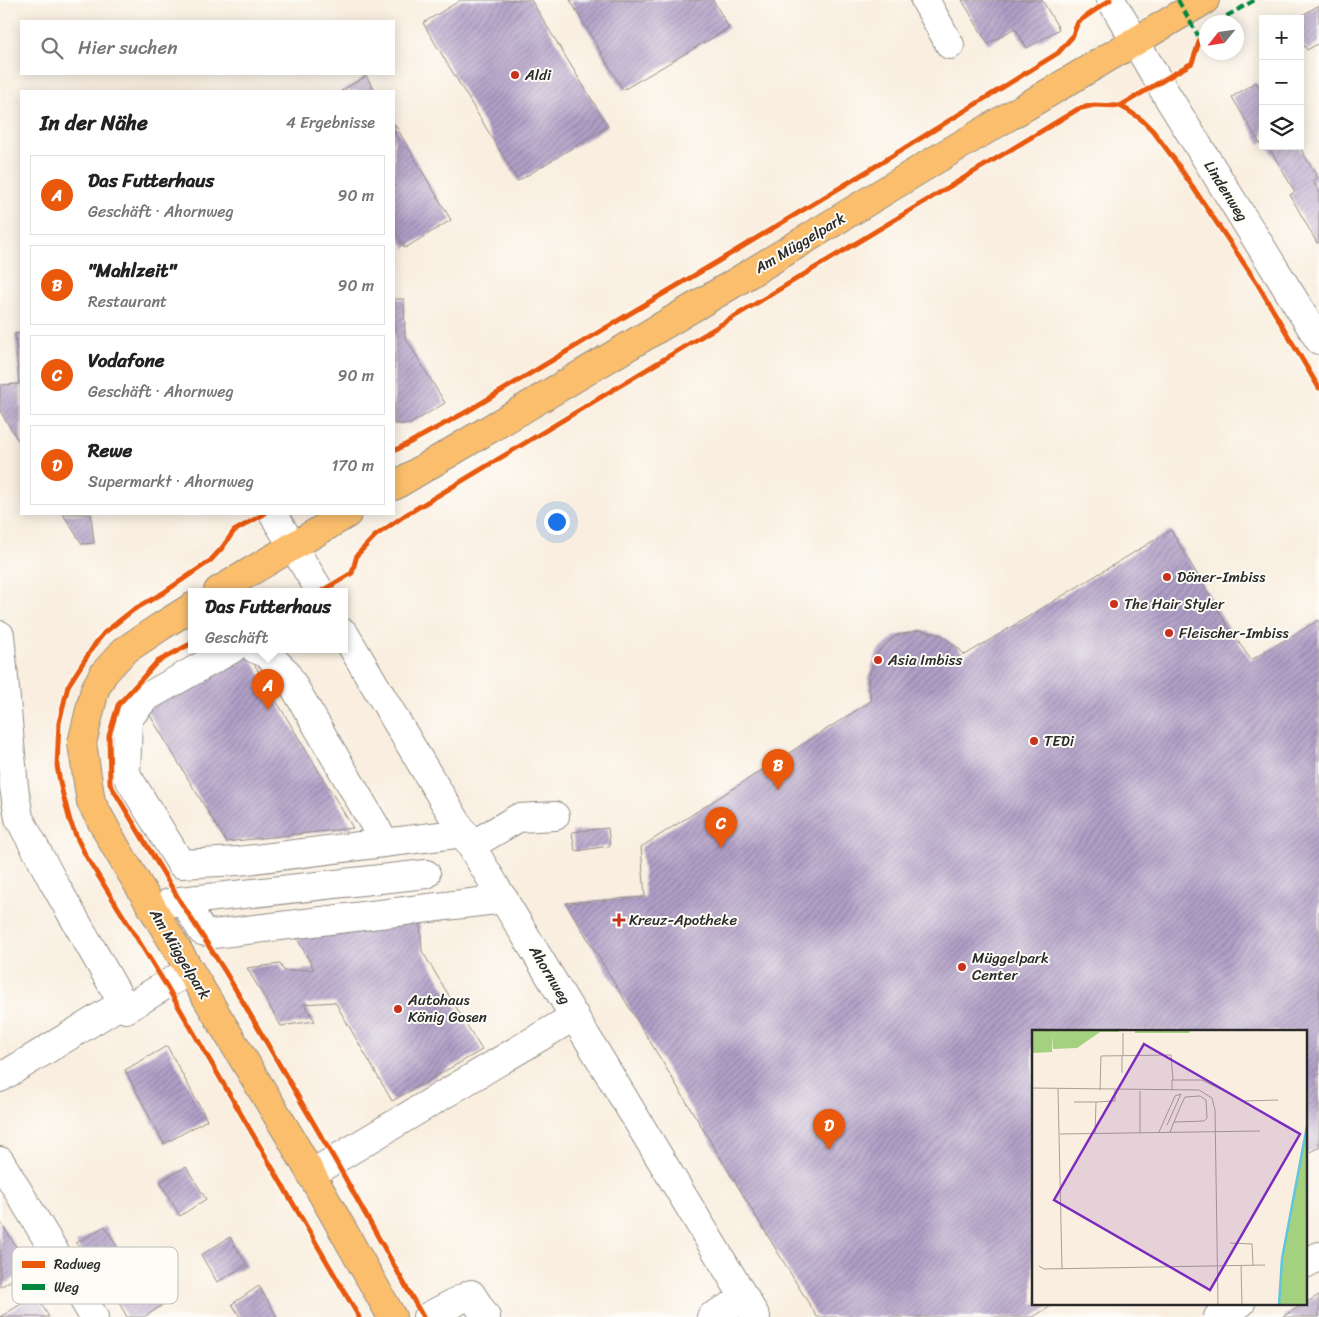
<!DOCTYPE html>
<html lang="de">
<meta charset="utf-8">
<style>
:root{--surface:#fff;--page:#f2f2f2;--text:#222;--muted:#767676;--line:#e0e0e0;--accent:#ea580c}
body{margin:0;font-family:Sriracha,sans-serif;background:var(--page);color:var(--text)}
.controls{position:absolute;right:15px;top:15px;display:grid;overflow:hidden;border-radius:0px;box-shadow:0 2px 12px #0003}
.controls button{width:45px;height:45px;display:grid;place-items:center;padding:0;border:0;border-bottom:1px solid var(--line);background:var(--surface);color:var(--text);font:25px sans-serif}
.compass{position:absolute;left:1199px;top:15px;width:45px;height:45px;border-radius:50%;background:var(--surface);box-shadow:0 2px 12px #0003;rotate:240deg}
.you{position:absolute;left:556px;top:521px;width:18px;height:18px;margin:-12px;border:4px solid #fff;border-radius:50%;background:#1a73e8;box-shadow:0 0 0 8px #1a73e833}
.badge{display:grid;place-items:center;width:32px;height:32px;border-radius:50%;background:var(--accent);color:#fff;font-size:16px;font-weight:700}
.pin{position:absolute;translate:-50% -41px;filter:drop-shadow(0 1px 2px #0008)}
.pin::after{content:'';position:absolute;top:26px;width:18px;height:15px;background:inherit;clip-path:polygon(0 0,100% 0,50% 100%)}
.popup{position:absolute;left:188px;top:588px;width:160px;height:65px;box-sizing:border-box;display:grid;place-content:center;border-radius:0px;background:var(--surface);filter:drop-shadow(0 1px 4px #0005);font-size:16px;white-space:nowrap;color:var(--muted)}
.popup b{font-size:19px;color:var(--text)}
.popup::after{content:'';position:absolute;left:50%;top:100%;margin-left:-10px;border:10px solid transparent;border-top-color:var(--surface)}
.list{margin:0;padding:0;list-style:none}
h2{display:flex;justify-content:space-between;align-items:center;height:65px;margin:0;padding:0 20px;font-size:21px}
h2 small{font-size:16px;font-weight:400;color:var(--muted)}
.list li{display:grid;grid-template-columns:32px 1fr auto;gap:15px;align-items:center;box-sizing:border-box;height:80px;margin:0 10px 10px;padding:0 10px;border:1px solid var(--line);border-radius:0px}
.list b{display:block;font-size:19px;white-space:nowrap}
.list p{margin:0;font-size:16px;white-space:nowrap;color:var(--muted)}
.list em{font-size:16px;font-style:normal;color:var(--muted)}
.icon{flex:none;width:28px;height:28px;fill:none;stroke:currentColor;stroke-width:2;stroke-linecap:round;stroke-linejoin:round}
.map{position:relative;flex:none;width:1319px;height:1317px;overflow:hidden}
.search{position:absolute;background:var(--surface);box-shadow:0 2px 12px #0003;left:20px;top:20px;width:375px;height:55px;display:flex;align-items:center;gap:12px;box-sizing:border-box;padding:0 18px;border-radius:0px;color:var(--muted);font-size:19px}
.panel{position:absolute;background:var(--surface);box-shadow:0 2px 12px #0003;left:20px;top:90px;width:375px;height:425px;border-radius:0px}
.map>svg:first-child{display:block}
</style>
<div class="map">
<svg width="1319" height="1317" viewBox="0 0 1319 1317">
<defs>
<pattern id="building-hatch" width="6" height="6" patternUnits="userSpaceOnUse" patternTransform="scale(1.25)"><rect width="6" height="6" fill="#b19fc7"/><path d="M-1 1l2-2M0 6l6-6M5 7l2-2" fill="none" stroke="#9082a2"/></pattern>
</defs>
<rect width="100%" height="100%" fill="#fdfcf7"/>
<filter id="ink" filterUnits="userSpaceOnUse"><feTurbulence type="fractalNoise" baseFrequency=".02" numOctaves="2"/><feDisplacementMap in="SourceGraphic" scale="10" xChannelSelector="R" yChannelSelector="G"/><feConvolveMatrix kernelMatrix="1 2 1 2 8 2 1 2 1" color-interpolation-filters="sRGB"/></filter>
<filter id="wash" filterUnits="userSpaceOnUse"><feTurbulence type="fractalNoise" baseFrequency=".0096" numOctaves="4" result="noise"/><feDisplacementMap in="SourceGraphic" scale="20" xChannelSelector="R" yChannelSelector="G"/><feGaussianBlur stdDeviation="1.12" result="paint"/><feColorMatrix in="noise" values="0 0 0 0 0 0 0 0 0 0 0 0 0 0 0 0 0 1.4 0 .05"/><feComposite in="paint" operator="in"/></filter>
<g filter="url(#wash)">
<rect width="100%" height="100%" fill="#f9eedf"/>
<g id="blocks">
<!-- building -->
<path fill="url(#building-hatch)" d="M 461,0 L 531,0 L 608,126 L 518,181 L 423,23 Z
M 570,0 L 713,0 L 729,28 L 623,90 Z
M 962,0 L 1042,0 L 1059,29 L 1027,48 L 1015,28 L 988,44 Z
M 1319,5 L 1319,43 L 1307,50 L 1300,40 L 1300,19 L 1296,19 Z
M 366,76 L 375,91 L 341,91 Z
M 1256,82 L 1263,94 L 1263,142 L 1260,144 L 1232,97 Z
M 394,123 L 451,220 L 405,248 L 394,229 Z
M 1268,146 L 1299,146 L 1318,178 L 1313,181 L 1319,191 L 1319,242 L 1317,243 L 1290,195 L 1295,192 Z
M 394,299 L 404,299 L 405,337 L 445,403 L 410,424 L 394,424 Z
M 21,333 L 21,445 L 0,411 L 0,385 L 19,384 L 15,334 Z
M 63,514 L 91,514 L 94,543 L 82,544 Z
M 1171,530 L 1228,627 L 1251,660 L 1319,620 L 1319,1147 L 1305,1155 L 1305,1031 L 1033,1031 L 1033,1303 L 1056,1303 L 1033,1317 L 817,1317 L 566,903 L 645,897 L 641,847 L 871,701 L 868,678 L 877,653 L 895,636 L 920,630 L 941,635 L 958,648 L 965,655 Z
M 245,649 L 353,828 L 226,842 L 145,707 Z
M 608,828 L 610,846 L 575,851 L 572,832 Z
M 420,922 L 422,951 L 482,1050 L 392,1101 L 335,1002 L 304,1004 L 315,1021 L 281,1026 L 247,968 L 280,964 L 284,971 L 314,969 L 294,933 Z
M 167,1046 L 207,1120 L 164,1144 L 125,1070 Z
M 186,1167 L 206,1199 L 180,1216 L 160,1182 Z
M 0,1221 L 30,1269 L 0,1287 Z
M 105,1226 L 122,1255 L 93,1272 L 76,1243 Z
M 230,1237 L 247,1265 L 217,1282 L 201,1255 Z
M 141,1273 L 161,1306 L 144,1317 L 127,1317 L 112,1290 Z
M 259,1286 L 277,1317 L 240,1317 L 232,1304 Z
M 36,1295 L 49,1317 L 0,1317 Z
M 1319,1295 L 1319,1317 L 1282,1317 Z"/>
</g>
</g>
<g filter="url(#ink)">
<use href="#blocks" fill-opacity="0" stroke="#928c85" stroke-width="1"/>
<g fill="none" stroke-linecap="round" stroke-linejoin="round">
<defs>
<path id="minor" d="M 925,0 L 950,45
M 1111,0 L 1166,94 L 1319,340
M 273,514 L 320,591
M 344,633 L 424,768 L 756,1317
M 0,635 L 14,787 L 19,818 L 54,883 L 126,1009 L 190,970
M 232,649 L 145,698 L 128,719 L 126,774 L 181,864 L 238,861 L 464,833
M 255,649 L 266,653 L 285,671 L 385,843
M 472,845 L 518,818 L 555,816
M 184,901 L 202,931 L 214,934 L 504,899
M 169,903 L 180,901 L 426,874
M 0,1078 L 123,1003
M 0,1161 L 94,1317
M 311,1174 L 575,1016
M 1305,1264 L 1319,1256
M 427,1317 L 471,1294 L 486,1317
M 711,1317 L 745,1298
M 1218,1317 L 1241,1303"/>
<path id="major" d="M 394,486 L 731,285 L 937,159 L 1205,0
M 218,591 L 347,514
M 192,607 L 160,627 L 124,651 L 104,673 L 95,689 L 82,743 L 91,802 L 115,846 L 289,1135 L 392,1317"/>
</defs>
<!-- minor casing -->
<use href="#minor" stroke="#928c85" stroke-width="30"/>
<!-- major casing -->
<use href="#major" stroke="#928c85" stroke-width="30"/>
<!-- minor -->
<use href="#minor" stroke="#fff" stroke-width="28"/>
<!-- major -->
<use href="#major" stroke="#fabe6d" stroke-width="28"/>
<!-- quiet -->
<path stroke="#00873e" stroke-width="4" stroke-dasharray="8 4" stroke-linecap="butt" d="M 1178,0 L 1200,39
M 1216,22 L 1255,0"/>
<defs>
<path id="cycleway" d="M 1120,106 L 1129,111 L 1142,120 L 1153,131 L 1174,159 L 1257,283 L 1319,388
M 394,451 L 468,411 L 624,317 L 717,262 L 871,169 L 1058,53 L 1072,37 L 1078,22 L 1110,0
M 264,514 L 234,531 L 222,548 L 210,561 L 163,593 L 133,610 L 104,633 L 95,644 L 68,686 L 59,723 L 57,766 L 61,787 L 70,821 L 78,840 L 86,856 L 166,985 L 359,1317
M 322,591 L 352,573 L 357,555 L 375,536 L 404,516 L 1078,109 L 1094,105 L 1120,106 L 1192,63 L 1200,39 L 1206,33
M 192,643 L 157,662 L 118,705 L 109,736 L 110,784 L 180,901 L 226,973 L 335,1160 L 423,1317"/>
</defs>
<!-- cycleway casing -->
<use href="#cycleway" stroke="#fdfcf7" stroke-width="8"/>
<!-- cycleway -->
<use href="#cycleway" stroke="#e8590c" stroke-width="5"/>
</g>
</g>
<!-- markers -->
<g fill="#c8321e" stroke="#fdfcf7" stroke-width="2">
<circle cx="515" cy="75" r="5"/>
<circle cx="1167" cy="577" r="5"/>
<circle cx="1114" cy="604" r="5"/>
<circle cx="1169" cy="633" r="5"/>
<circle cx="878" cy="660" r="5"/>
<circle cx="1034" cy="741" r="5"/>
<path d="M616.5 912.5h5v5h5v5h-5v5h-5v-5h-5v-5h5z"/>
<circle cx="962" cy="967" r="5"/>
<circle cx="398" cy="1009" r="5"/>
</g>
<g text-anchor="middle" stroke-width="4" stroke-linejoin="round" paint-order="stroke">
<!-- poi labels -->
<g font-size="15" fill="#2b2b2b" stroke="#fdfcf7" text-anchor="start">
<text x="525" y="80">Aldi</text>
<text x="1177" y="582">Döner-Imbiss</text>
<text x="1124" y="609">The Hair Styler</text>
<text x="1179" y="638">Fleischer-Imbiss</text>
<text x="888" y="665">Asia Imbiss</text>
<text x="1044" y="746">TEDi</text>
<text x="629" y="925">Kreuz-Apotheke</text>
<text x="972" y="963">Müggelpark<tspan x="972" dy="17">Center</tspan></text>
<text x="408" y="1005">Autohaus<tspan x="408" dy="17">König Gosen</tspan></text>
</g>
<!-- street labels -->
<g font-size="15" fill="#2b2b2b" stroke="#fdfcf7">
<text transform="translate(1226 191) rotate(58)" y="5">Lindenweg</text>
<text transform="translate(800 243) rotate(-31)" y="5">Am Müggelpark</text>
<text transform="translate(180 954) rotate(59)" y="5">Am Müggelpark</text>
<text transform="translate(550 975) rotate(59)" y="5">Ahornweg</text>
</g>
</g>
<!-- overview -->
<g transform="translate(1032 1030)">
<rect width="275" height="275" fill="#f9eedf"/>
<path d="M 30,0 L 87,0 L 87,2 L 68,2 L 45,18 L 21,19 L 20,5 ZM 103,0 L 159,0 L 157,3 L 103,3 Z" fill="#a4d17d"/>
<path d="M 275,93 L 275,275 L 247,275 L 250,229 Z" fill="#a4d17d"/>
<path d="M 0,0 L 30,0 L 20,5 L 20,22 L 0,23 Z" fill="#a4d17d"/>
<path fill="none" stroke="#61c5df" stroke-width="2.5" d="M 247,275 L 250,229 L 275,96"/>
<path fill="none" stroke="#a7a097" stroke-width="1" d="M 90,25 L 90,43M 91,25 L 91,3M 0,58 L 167,60 L 180,68 L 183,80 L 186,275M 26,59 L 30,239M 68,60 L 69,26 L 139,25 L 141,50M 140,60 L 140,50 L 170,50 L 212,71 L 246,70M 108,61 L 108,103M 42,72 L 64,72M 135,95 L 149,64M 127,102 L 143,66 L 149,64M 138,102 L 142,92 L 150,73 L 153,67 L 168,66 L 174,70 L 175,88 L 172,91 L 142,92M 28,104 L 228,101M 63,104 L 64,72 L 83,71 L 83,60M 198,213 L 220,214 L 221,235M 209,235 L 210,275M 7,236 L 12,239 L 233,235"/>
<path fill="#7b2cbf" fill-opacity="0.15" stroke="#7b2cbf" stroke-width="2.5" d="M 112,14 L 268,104 L 178,260 L 22,170 Z"/>
<rect width="275" height="275" fill="none" stroke="#2b2b2b" stroke-width="2.5"/>
</g>
<!-- legend -->
<rect x="12" y="1247" width="166" height="57" rx="8" fill="#fdfcf7" stroke="#bebdba" stroke-width="1"/>
<rect x="22" y="1261" width="23" height="7" fill="#e8590c"/>
<rect x="22" y="1284" width="23" height="6" fill="#00873e"/>
<g font-size="14" fill="#2b2b2b">
<text x="54" y="1269">Radweg</text>
<text x="54" y="1292">Weg</text>
</g>
</svg>
<div class="controls">
<button>+</button>
<button>−</button>
<button><svg class="icon" aria-label="layers" viewBox="0 0 24 24"><path d="M12 4l9 5-9 5-9-5zM3 14l9 5 9-5"/></svg></button>
</div>
<svg class="compass" viewBox="-18 -18 36 36"><path d="M0-13l5 13h-10z" fill="#e53935"/><path d="M0 13l5-13h-10z" fill="#767676"/></svg>
<div class="you"></div>
<div class="pin badge" style="left:268px;top:710px">A</div>
<div class="popup"><b>Das Futterhaus</b>Geschäft</div>
<div class="pin badge" style="left:778px;top:790px">B</div>
<div class="pin badge" style="left:721px;top:848px">C</div>
<div class="pin badge" style="left:829px;top:1150px">D</div>
<div class="search"><svg class="icon" aria-label="search" viewBox="0 0 24 24"><circle cx="10" cy="10" r="6"/><path d="M15 15l6 6"/></svg>Hier suchen</div>
<section class="panel">
<h2>In der Nähe<small>4 Ergebnisse</small></h2>
<ul class="list">
<li><span class="badge">A</span><div><b>Das Futterhaus</b><p>Geschäft · Ahornweg</p></div><em>90 m</em></li>
<li><span class="badge">B</span><div><b>&quot;Mahlzeit&quot;</b><p>Restaurant</p></div><em>90 m</em></li>
<li><span class="badge">C</span><div><b>Vodafone</b><p>Geschäft · Ahornweg</p></div><em>90 m</em></li>
<li><span class="badge">D</span><div><b>Rewe</b><p>Supermarkt · Ahornweg</p></div><em>170 m</em></li>
</ul>
</section>
</div>
